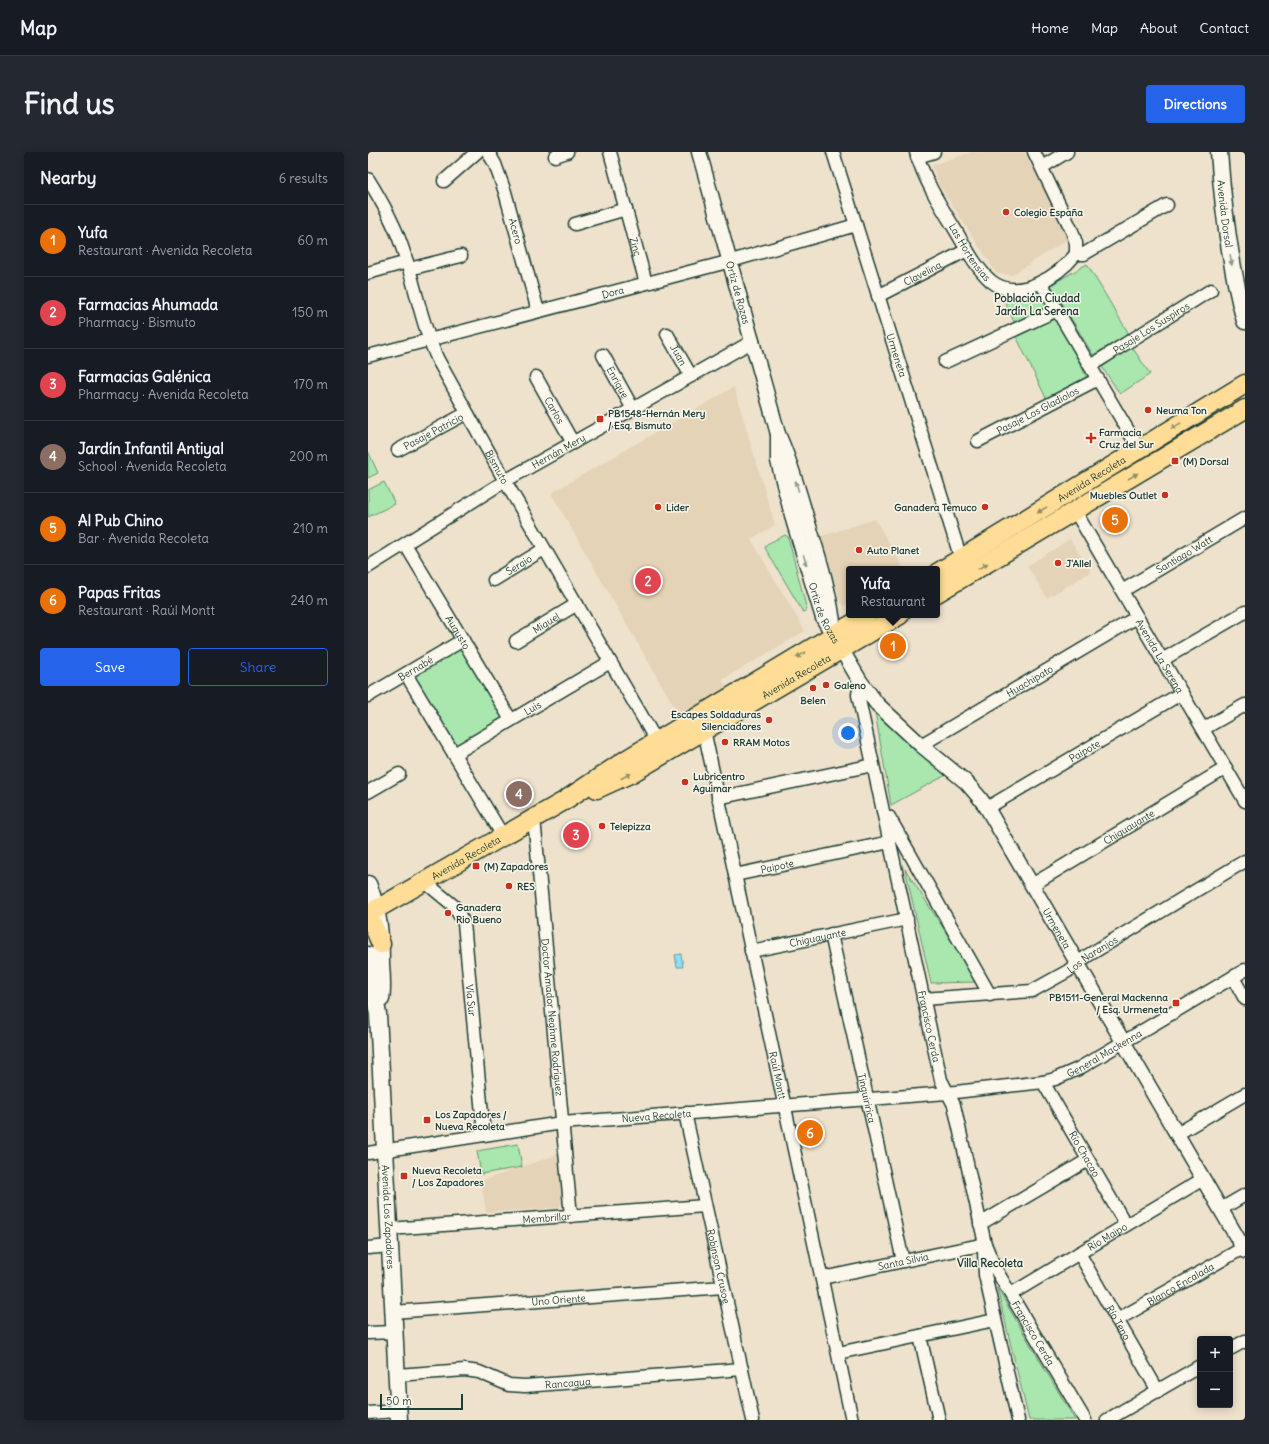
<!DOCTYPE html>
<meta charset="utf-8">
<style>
:root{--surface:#171b24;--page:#242831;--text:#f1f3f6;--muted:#9ea1a6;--line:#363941;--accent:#2563eb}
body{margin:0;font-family:Delius,sans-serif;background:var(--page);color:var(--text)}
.controls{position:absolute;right:12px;bottom:12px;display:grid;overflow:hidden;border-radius:4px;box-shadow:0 2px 10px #0003}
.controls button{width:36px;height:36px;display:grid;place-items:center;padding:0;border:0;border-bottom:1px solid var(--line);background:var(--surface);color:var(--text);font:20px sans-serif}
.scale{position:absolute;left:12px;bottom:10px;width:83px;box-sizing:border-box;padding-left:4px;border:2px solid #1f3d34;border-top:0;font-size:11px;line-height:14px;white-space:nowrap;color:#1f3d34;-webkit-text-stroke:3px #fbf7ec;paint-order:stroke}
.you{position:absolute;left:480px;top:581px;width:14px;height:14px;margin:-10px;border:3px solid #fff;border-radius:50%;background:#1a73e8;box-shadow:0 0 0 6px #1a73e833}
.badge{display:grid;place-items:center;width:26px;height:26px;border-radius:50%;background:var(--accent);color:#fff;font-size:13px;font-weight:700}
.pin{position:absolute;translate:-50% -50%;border:2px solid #fff;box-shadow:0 1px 4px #0006}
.popup{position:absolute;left:478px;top:414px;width:94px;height:52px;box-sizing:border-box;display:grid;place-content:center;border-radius:4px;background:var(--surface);filter:drop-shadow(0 1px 3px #0005);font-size:13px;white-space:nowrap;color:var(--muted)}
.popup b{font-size:15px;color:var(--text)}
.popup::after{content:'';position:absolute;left:50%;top:100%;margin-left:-8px;border:8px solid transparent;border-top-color:var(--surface)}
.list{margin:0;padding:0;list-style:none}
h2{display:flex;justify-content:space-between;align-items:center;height:52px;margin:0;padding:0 16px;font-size:17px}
h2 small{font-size:13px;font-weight:400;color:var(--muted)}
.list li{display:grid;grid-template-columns:26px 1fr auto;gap:12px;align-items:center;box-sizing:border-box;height:72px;padding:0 16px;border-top:1px solid var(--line)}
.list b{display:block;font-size:15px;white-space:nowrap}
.list p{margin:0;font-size:13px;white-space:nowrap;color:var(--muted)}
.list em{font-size:13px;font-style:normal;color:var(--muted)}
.actions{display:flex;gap:8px;padding:12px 16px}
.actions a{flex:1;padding:9px 0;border:1px solid var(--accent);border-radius:4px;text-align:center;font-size:14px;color:var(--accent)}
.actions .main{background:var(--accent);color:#fff}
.map{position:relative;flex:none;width:877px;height:1268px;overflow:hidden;border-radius:4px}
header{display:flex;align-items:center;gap:24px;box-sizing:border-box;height:56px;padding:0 20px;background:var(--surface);border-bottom:1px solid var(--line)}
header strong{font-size:19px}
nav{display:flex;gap:22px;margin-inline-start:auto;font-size:14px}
.intro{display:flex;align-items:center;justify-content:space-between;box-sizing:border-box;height:96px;padding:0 24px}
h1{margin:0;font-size:28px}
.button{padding:10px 18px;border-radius:4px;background:var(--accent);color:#fff;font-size:14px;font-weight:700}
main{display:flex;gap:24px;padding:0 24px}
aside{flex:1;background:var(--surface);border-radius:4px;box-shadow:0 2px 10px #0003}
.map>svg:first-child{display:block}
</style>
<header>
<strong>Map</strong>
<nav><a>Home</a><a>Map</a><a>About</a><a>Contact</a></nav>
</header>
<div class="intro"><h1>Find us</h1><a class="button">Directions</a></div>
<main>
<aside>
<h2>Nearby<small>6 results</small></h2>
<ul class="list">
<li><span class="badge" style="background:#e8710a">1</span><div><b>Yufa</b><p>Restaurant · Avenida Recoleta</p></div><em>60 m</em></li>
<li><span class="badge" style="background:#e0444e">2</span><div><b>Farmacias Ahumada</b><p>Pharmacy · Bismuto</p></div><em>150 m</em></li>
<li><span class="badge" style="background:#e0444e">3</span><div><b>Farmacias Galénica</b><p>Pharmacy · Avenida Recoleta</p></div><em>170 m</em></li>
<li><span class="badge" style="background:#8d6e63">4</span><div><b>Jardín Infantil Antiyal</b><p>School · Avenida Recoleta</p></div><em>200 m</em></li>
<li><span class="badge" style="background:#e8710a">5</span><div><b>Al Pub Chino</b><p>Bar · Avenida Recoleta</p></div><em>210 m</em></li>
<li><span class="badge" style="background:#e8710a">6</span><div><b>Papas Fritas</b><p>Restaurant · Raúl Montt</p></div><em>240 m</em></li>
</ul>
<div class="actions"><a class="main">Save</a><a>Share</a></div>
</aside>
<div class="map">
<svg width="877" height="1268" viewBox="0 0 877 1268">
<rect width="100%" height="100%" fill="#eee2cd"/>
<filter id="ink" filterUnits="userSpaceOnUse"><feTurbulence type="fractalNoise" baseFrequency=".025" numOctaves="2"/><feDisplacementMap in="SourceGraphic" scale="8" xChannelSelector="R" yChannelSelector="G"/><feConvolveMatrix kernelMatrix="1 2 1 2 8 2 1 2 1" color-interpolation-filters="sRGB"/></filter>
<g filter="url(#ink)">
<!-- built -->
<path fill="#e5d3b7" d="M 604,0 L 656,0 L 702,86 L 644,123 L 629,122 L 571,33 L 564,13 Z
M 366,235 L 407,373 L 383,387 L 437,479 L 354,528 L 359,536 L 311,563 L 183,341 Z
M 507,367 L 536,417 L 481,417 L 481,451 L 476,454 L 472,450 L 454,384 Z
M 702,387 L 723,420 L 679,446 L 659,414 Z
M 191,1002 L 194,1050 L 191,1056 L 118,1060 L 113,1029 Z"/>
<!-- green -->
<path fill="#a9e7ae" stroke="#649271" d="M 719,112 L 761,182 L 725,203 L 683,133 Z
M 672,133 L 682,155 L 647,172 L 634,143 L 649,144 Z
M 687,162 L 720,228 L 679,248 L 647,182 Z
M 764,195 L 782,222 L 752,242 L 734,215 Z
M 0,299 L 10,321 L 0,326 Z
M 16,330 L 27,352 L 0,365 L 0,338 Z
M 417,383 L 420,385 L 439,458 L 435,460 L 397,396 L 399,392 Z
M 92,495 L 137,569 L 89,598 L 44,525 Z
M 507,560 L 578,623 L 523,653 Z
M 537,717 L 610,830 L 563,831 Z
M 150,992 L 154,1015 L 113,1022 L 109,999 Z
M 629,1136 L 707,1268 L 661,1268 Z"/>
<!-- water -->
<path fill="#92def2" stroke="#649ea6" d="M 313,802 L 315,815 L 309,815 L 307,803 Z"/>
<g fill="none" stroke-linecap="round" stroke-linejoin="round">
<defs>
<g id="minor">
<path id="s1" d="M 120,0 L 127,12 L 137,40 L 170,159"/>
<path id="s2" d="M 242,0 L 278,131"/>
<path id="s3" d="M 465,0 L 593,407"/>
<path id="s4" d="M 548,0 C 556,27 570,50 585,74 C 596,92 607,115 623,129 C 650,151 690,124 708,102"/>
<path d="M 666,0 L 704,79 L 708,91 L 708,102"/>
<path d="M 187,4 L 199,0"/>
<path d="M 549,5 L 566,0"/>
<path d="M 674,15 L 699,0"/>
<path id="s5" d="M 0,27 C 13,48 25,69 33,92 C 47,130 53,172 70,208 L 137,329 L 289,590"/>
<path d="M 76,29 L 109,0"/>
<path d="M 207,72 L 258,57"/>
<path d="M 708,102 L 716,102 L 799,53"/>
<path d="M 41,117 L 93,104"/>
<path d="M 0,121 L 39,110"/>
<path d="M 673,131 L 771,297"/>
<path id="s6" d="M 510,144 L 599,98"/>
<path id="s7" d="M 299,182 L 323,224"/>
<path id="s8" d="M 235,203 L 265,257"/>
<path id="s9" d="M 0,204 L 363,109 L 488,73"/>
<path d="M 577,210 L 689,158"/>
<path id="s10" d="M 722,214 L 843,138"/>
<path id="s11" d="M 168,225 L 205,291"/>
<path id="s12" d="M 610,289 L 730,227"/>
<path id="s13" d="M 30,298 L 99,261"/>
<path id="s14" d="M 707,359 L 877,649"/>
<path id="s15" d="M 37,392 L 143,568"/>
<path id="s16" d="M 0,415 L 137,329 L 385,189"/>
<path id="s17" d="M 126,428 L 176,397"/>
<path id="s18" d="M 754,439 L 877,366"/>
<path id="s19" d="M 148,489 L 209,452"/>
<path d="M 794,508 L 877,460"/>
<path d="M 38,522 L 135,684"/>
<path id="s20" d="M 492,529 L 490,543 L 573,928 L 586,953 L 617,1092 L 627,1116 L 717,1268"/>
<path id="s21" d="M 0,544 L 95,488"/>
<path d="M 835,577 L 877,553"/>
<path id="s22" d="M 336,578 L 484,1268"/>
<path id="s23" d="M 553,593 L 769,465"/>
<path id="s24" d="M 86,602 L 242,510"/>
<path d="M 0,640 L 31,622"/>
<path d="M 350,646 L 505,613"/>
<path id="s25" d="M 619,656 L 814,541"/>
<path d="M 521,665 L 622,843"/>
<path id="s26" d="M 166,666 L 203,1064"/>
<path id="s27" d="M 367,723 L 522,690"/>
<path id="s28" d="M 57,730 L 86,754 L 96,771 L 116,983"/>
<path id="s29" d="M 664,733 L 858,616"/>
<path id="s30" d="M 463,782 L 535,1109"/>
<path id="s31" d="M 383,799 L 539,767"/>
<path d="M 865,825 L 877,847"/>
<path id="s32" d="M 555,847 L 664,839 L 700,819 L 719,804 L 877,709"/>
<path id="s33" d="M 675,930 L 758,1073"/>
<path id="s34" d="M 317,961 L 385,1268"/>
<path d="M 809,982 L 877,942"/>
<path id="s35" d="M 0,1001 L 194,971 L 579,941 L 675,930 L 687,927 L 710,917 L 877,818"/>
<path d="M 853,1057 L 877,1043"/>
<path d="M 612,1072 L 720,1008"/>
<path id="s36" d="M 21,1077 L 337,1054"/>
<path d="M 0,1096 L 22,1094"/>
<path d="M 616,1099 L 617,1123 L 650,1268"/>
<path id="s37" d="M 711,1101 L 790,1239"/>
<path id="s38" d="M 454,1126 L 617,1092"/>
<path id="s39" d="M 643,1142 L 835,1027"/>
<path id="s40" d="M 25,1160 L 355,1135"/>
<path id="s41" d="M 749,1168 L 875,1096"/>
<path d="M 0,1181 L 26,1180"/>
<path d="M 552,1184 L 571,1268"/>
<path d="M 862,1197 L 877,1189"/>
<path d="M 470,1201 L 627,1168"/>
<path id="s42" d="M 29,1223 L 97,1218 L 111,1220 L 141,1233 L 157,1234 L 374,1217"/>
<path d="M 0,1261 L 30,1259"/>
<path d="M 739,1268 L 832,1214"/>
</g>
<g id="tertiary">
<path id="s43" d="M 331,0 L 410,282 C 423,310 431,341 440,371 C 451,406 463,443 466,480"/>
<path id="s44" d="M 410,282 L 410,309 L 426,371 L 455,466 L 492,529 L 509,552 L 553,593 L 598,630 L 611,645 L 619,656 L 877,1099"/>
</g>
<g id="secondary">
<path id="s45" d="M 851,0 C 855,57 862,114 877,169"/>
<path d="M 0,732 C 11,759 13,784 13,812 C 14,824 15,836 13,847"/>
<path id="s46" d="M 0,803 L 3,828 L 10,862 L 31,1268"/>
</g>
<g id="primary">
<path id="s47" d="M 569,421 C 672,359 774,295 877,232"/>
<path d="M 569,441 L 877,257"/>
<path id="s48" d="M 229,637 L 264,621 L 532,463"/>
<path id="s49" d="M 0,762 L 196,649 L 259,607 L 499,463"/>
<path d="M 0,767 L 5,773 L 13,792"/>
</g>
</defs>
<!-- minor casing -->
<use href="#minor" stroke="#1f3d34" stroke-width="15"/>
<!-- tertiary casing -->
<use href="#tertiary" stroke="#1f3d34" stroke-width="17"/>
<!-- secondary casing -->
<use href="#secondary" stroke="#1f3d34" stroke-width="19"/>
<!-- primary casing -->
<use href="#primary" stroke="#1f3d34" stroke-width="21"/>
<!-- minor -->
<use href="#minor" stroke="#fbf7ec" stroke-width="12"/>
<!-- tertiary -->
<use href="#tertiary" stroke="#fbf7ec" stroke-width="14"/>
<!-- secondary -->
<use href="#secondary" stroke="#fbf7ec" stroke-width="16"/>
<!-- primary -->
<use href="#primary" stroke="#ffdd96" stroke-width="18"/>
</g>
<!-- one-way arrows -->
<defs><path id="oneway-solid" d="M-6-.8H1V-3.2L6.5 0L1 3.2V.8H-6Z"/></defs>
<g fill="#8d9a90">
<use href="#oneway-solid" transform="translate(863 108) rotate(81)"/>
<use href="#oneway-solid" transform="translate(429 334) rotate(-107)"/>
<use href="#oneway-solid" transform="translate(437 408) rotate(73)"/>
</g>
<g fill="#8f8d65">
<use href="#oneway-solid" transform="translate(808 274) rotate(149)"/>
<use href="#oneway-solid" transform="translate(765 324) rotate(-31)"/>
<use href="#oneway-solid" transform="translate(674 358) rotate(148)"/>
<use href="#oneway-solid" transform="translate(615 414) rotate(-31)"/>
<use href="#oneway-solid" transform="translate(433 503) rotate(149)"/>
<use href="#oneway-solid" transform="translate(258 624) rotate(-28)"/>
</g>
</g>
<!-- markers -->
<g fill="#c8321e" stroke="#fbf7ec" stroke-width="1.5">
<circle cx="638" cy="60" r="4"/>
<circle cx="780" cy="258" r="4"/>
<rect x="228" y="263" width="8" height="8" rx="2"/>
<path d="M721 280h4v4h4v4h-4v4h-4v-4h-4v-4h4z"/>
<rect x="803" y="305" width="8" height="8" rx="2"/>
<circle cx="797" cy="343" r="4"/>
<circle cx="290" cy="355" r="4"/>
<circle cx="617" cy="355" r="4"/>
<circle cx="491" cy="398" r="4"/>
<circle cx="690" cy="411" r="4"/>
<circle cx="458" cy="533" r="4"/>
<circle cx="445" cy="536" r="4"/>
<circle cx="401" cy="568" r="4"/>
<circle cx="357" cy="590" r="4"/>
<circle cx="317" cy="630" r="4"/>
<circle cx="234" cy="674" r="4"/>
<rect x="104" y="710" width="8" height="8" rx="2"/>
<circle cx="141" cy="734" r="4"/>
<circle cx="80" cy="761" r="4"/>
<rect x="804" y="847" width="8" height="8" rx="2"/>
<rect x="55" y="964" width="8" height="8" rx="2"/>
<rect x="32" y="1020" width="8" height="8" rx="2"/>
</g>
<g text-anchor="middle" stroke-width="3" stroke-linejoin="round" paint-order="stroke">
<!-- poi labels -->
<g font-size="10" font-weight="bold" fill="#1f3d34" stroke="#fbf7ec" text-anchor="start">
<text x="646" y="64">Colegio España</text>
<text x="788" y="262">Neuma Ton</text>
<text x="240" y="265">PB1548-Hernán Mery<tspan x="240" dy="12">/ Esq. Bismuto</tspan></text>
<text x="731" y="284">Farmacia<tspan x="731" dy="12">Cruz del Sur</tspan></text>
<text x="815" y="313">(M) Dorsal</text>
<text x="789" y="347" text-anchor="end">Muebles Outlet</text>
<text x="298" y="359">Lider</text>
<text x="609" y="359" text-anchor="end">Ganadera Temuco</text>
<text x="499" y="402">Auto Planet</text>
<text x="698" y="415">J'Allel</text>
<text x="466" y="537">Galeno</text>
<text x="445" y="552" text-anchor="middle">Belen</text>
<text x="393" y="566" text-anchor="end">Escapes Soldaduras<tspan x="393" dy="12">Silenciadores</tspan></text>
<text x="365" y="594">RRAM Motos</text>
<text x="325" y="628">Lubricentro<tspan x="325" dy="12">Aguimar</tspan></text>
<text x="242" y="678">Telepizza</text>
<text x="116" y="718">(M) Zapadores</text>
<text x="149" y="738">RES</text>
<text x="88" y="759">Ganadera<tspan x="88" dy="12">Rio Bueno</tspan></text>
<text x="800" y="849" text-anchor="end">PB1511-General Mackenna<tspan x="800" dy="12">/ Esq. Urmeneta</tspan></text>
<text x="67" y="966">Los Zapadores /<tspan x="67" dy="12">Nueva Recoleta</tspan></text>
<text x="44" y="1022">Nueva Recoleta<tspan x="44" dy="12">/ Los Zapadores</tspan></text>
</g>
<!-- street labels -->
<g font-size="10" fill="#1f3d34" stroke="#fbf7ec">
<text dy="4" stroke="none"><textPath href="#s45" startOffset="62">Avenida Dorsal</textPath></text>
<text dy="4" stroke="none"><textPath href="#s1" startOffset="84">Acero</textPath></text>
<text dy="4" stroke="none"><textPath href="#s2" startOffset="98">Zinc</textPath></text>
<text dy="4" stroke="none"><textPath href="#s4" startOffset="114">Las Hortensias</textPath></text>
<text dy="4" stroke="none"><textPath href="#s6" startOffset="50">Clavelina</textPath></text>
<text dy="4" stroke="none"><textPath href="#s9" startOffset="253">Dora</textPath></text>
<text dy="4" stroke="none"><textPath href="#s43" startOffset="146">Ortiz de Rozas</textPath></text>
<text dy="4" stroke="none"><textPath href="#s10" startOffset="72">Pasaje Los Suspiros</textPath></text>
<text dy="4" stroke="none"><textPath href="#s7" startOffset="24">Juan</textPath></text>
<text dy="4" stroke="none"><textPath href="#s3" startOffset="213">Urmeneta</textPath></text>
<text dy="4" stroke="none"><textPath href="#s8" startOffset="31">Enrique</textPath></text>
<text dy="4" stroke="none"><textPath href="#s11" startOffset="38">Carlos</textPath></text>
<text dy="4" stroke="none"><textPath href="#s12" startOffset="67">Pasaje Los Gladiolos</textPath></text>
<text dy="4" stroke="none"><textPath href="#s13" startOffset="40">Pasaje Patricio</textPath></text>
<text dy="4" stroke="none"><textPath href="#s16" startOffset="223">Hernán Mery</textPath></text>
<text dy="4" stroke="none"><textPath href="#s5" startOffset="317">Bismuto</textPath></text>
<text dy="4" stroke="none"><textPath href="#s47" startOffset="181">Avenida Recoleta</textPath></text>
<text dy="4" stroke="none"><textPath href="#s18" startOffset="72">Santiago Watt</textPath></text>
<text dy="4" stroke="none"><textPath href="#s17" startOffset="29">Sergio</textPath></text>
<text dy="4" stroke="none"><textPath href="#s44" startOffset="186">Ortiz de Rozas</textPath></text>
<text dy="4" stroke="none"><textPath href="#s19" startOffset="35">Miguel</textPath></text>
<text dy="4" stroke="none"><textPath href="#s15" startOffset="103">Augusto</textPath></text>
<text dy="4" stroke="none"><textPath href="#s14" startOffset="168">Avenida La Serena</textPath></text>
<text dy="4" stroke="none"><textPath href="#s21" startOffset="55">Bernabé</textPath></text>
<text dy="4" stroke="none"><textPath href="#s48" startOffset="229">Avenida Recoleta</textPath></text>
<text dy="4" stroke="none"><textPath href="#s23" startOffset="126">Huachipato</textPath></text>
<text dy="4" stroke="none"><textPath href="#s24" startOffset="91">Luis</textPath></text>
<text dy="4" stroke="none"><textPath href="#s25" startOffset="113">Paipote</textPath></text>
<text dy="4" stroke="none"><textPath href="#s29" startOffset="113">Chiguayante</textPath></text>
<text dy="4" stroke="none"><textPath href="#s49" startOffset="113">Avenida Recoleta</textPath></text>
<text dy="4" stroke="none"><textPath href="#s27" startOffset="43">Paipote</textPath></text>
<text dy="4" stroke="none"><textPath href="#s44" startOffset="583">Urmeneta</textPath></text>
<text dy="4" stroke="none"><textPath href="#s31" startOffset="68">Chiguayante</textPath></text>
<text dy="4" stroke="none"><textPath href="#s32" startOffset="180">Los Naranjos</textPath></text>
<text dy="4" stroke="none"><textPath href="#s28" startOffset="135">Vía Sur</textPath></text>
<text dy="4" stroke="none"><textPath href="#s26" startOffset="200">Doctor Amador Neghme Rodríguez</textPath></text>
<text dy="4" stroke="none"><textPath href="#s20" startOffset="353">Francisco Cerda</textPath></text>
<text dy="4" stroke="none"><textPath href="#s35" startOffset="747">General Mackenna</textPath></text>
<text dy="4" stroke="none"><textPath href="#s22" startOffset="353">Raúl Montt</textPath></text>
<text dy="4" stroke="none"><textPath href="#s30" startOffset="168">Tinguiririca</textPath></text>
<text dy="4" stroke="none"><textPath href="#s35" startOffset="291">Nueva Recoleta</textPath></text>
<text dy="4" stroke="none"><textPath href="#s33" startOffset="83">Río Chacao</textPath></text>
<text dy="4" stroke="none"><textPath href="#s46" startOffset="263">Avenida Los Zapadores</textPath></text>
<text dy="4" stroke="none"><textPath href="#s36" startOffset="158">Membrillar</textPath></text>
<text dy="4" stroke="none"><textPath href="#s39" startOffset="112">Río Maipo</textPath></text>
<text dy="4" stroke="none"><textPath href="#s38" startOffset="83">Santa Silvia</textPath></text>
<text dy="4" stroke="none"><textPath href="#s34" startOffset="157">Robinson Crusoe</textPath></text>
<text dy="4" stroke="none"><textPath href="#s41" startOffset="73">Blanco Encalada</textPath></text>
<text dy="4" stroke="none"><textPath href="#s40" startOffset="166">Uno Oriente</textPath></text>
<text dy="4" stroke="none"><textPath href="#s37" startOffset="80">Río Teno</textPath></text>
<text dy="4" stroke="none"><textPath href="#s20" startOffset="680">Francisco Cerda</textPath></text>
<text dy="4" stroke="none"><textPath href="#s42" startOffset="174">Rancagua</textPath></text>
</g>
<!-- neighbourhood labels -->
<g font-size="11" font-weight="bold" fill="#1f3d34" stroke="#fbf7ec">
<text x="669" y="150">Población Ciudad<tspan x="669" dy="13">Jardín La Serena</tspan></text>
<text x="622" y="1115">Villa Recoleta</text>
</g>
</g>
</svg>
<div class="controls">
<button>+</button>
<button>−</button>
</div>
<div class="scale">50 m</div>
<div class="you"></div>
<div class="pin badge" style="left:525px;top:494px;background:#e8710a">1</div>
<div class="popup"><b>Yufa</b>Restaurant</div>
<div class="pin badge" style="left:280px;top:429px;background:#e0444e">2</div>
<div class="pin badge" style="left:208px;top:683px;background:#e0444e">3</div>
<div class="pin badge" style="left:151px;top:642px;background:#8d6e63">4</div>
<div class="pin badge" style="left:747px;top:368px;background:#e8710a">5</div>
<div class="pin badge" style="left:442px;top:981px;background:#e8710a">6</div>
</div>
</main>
